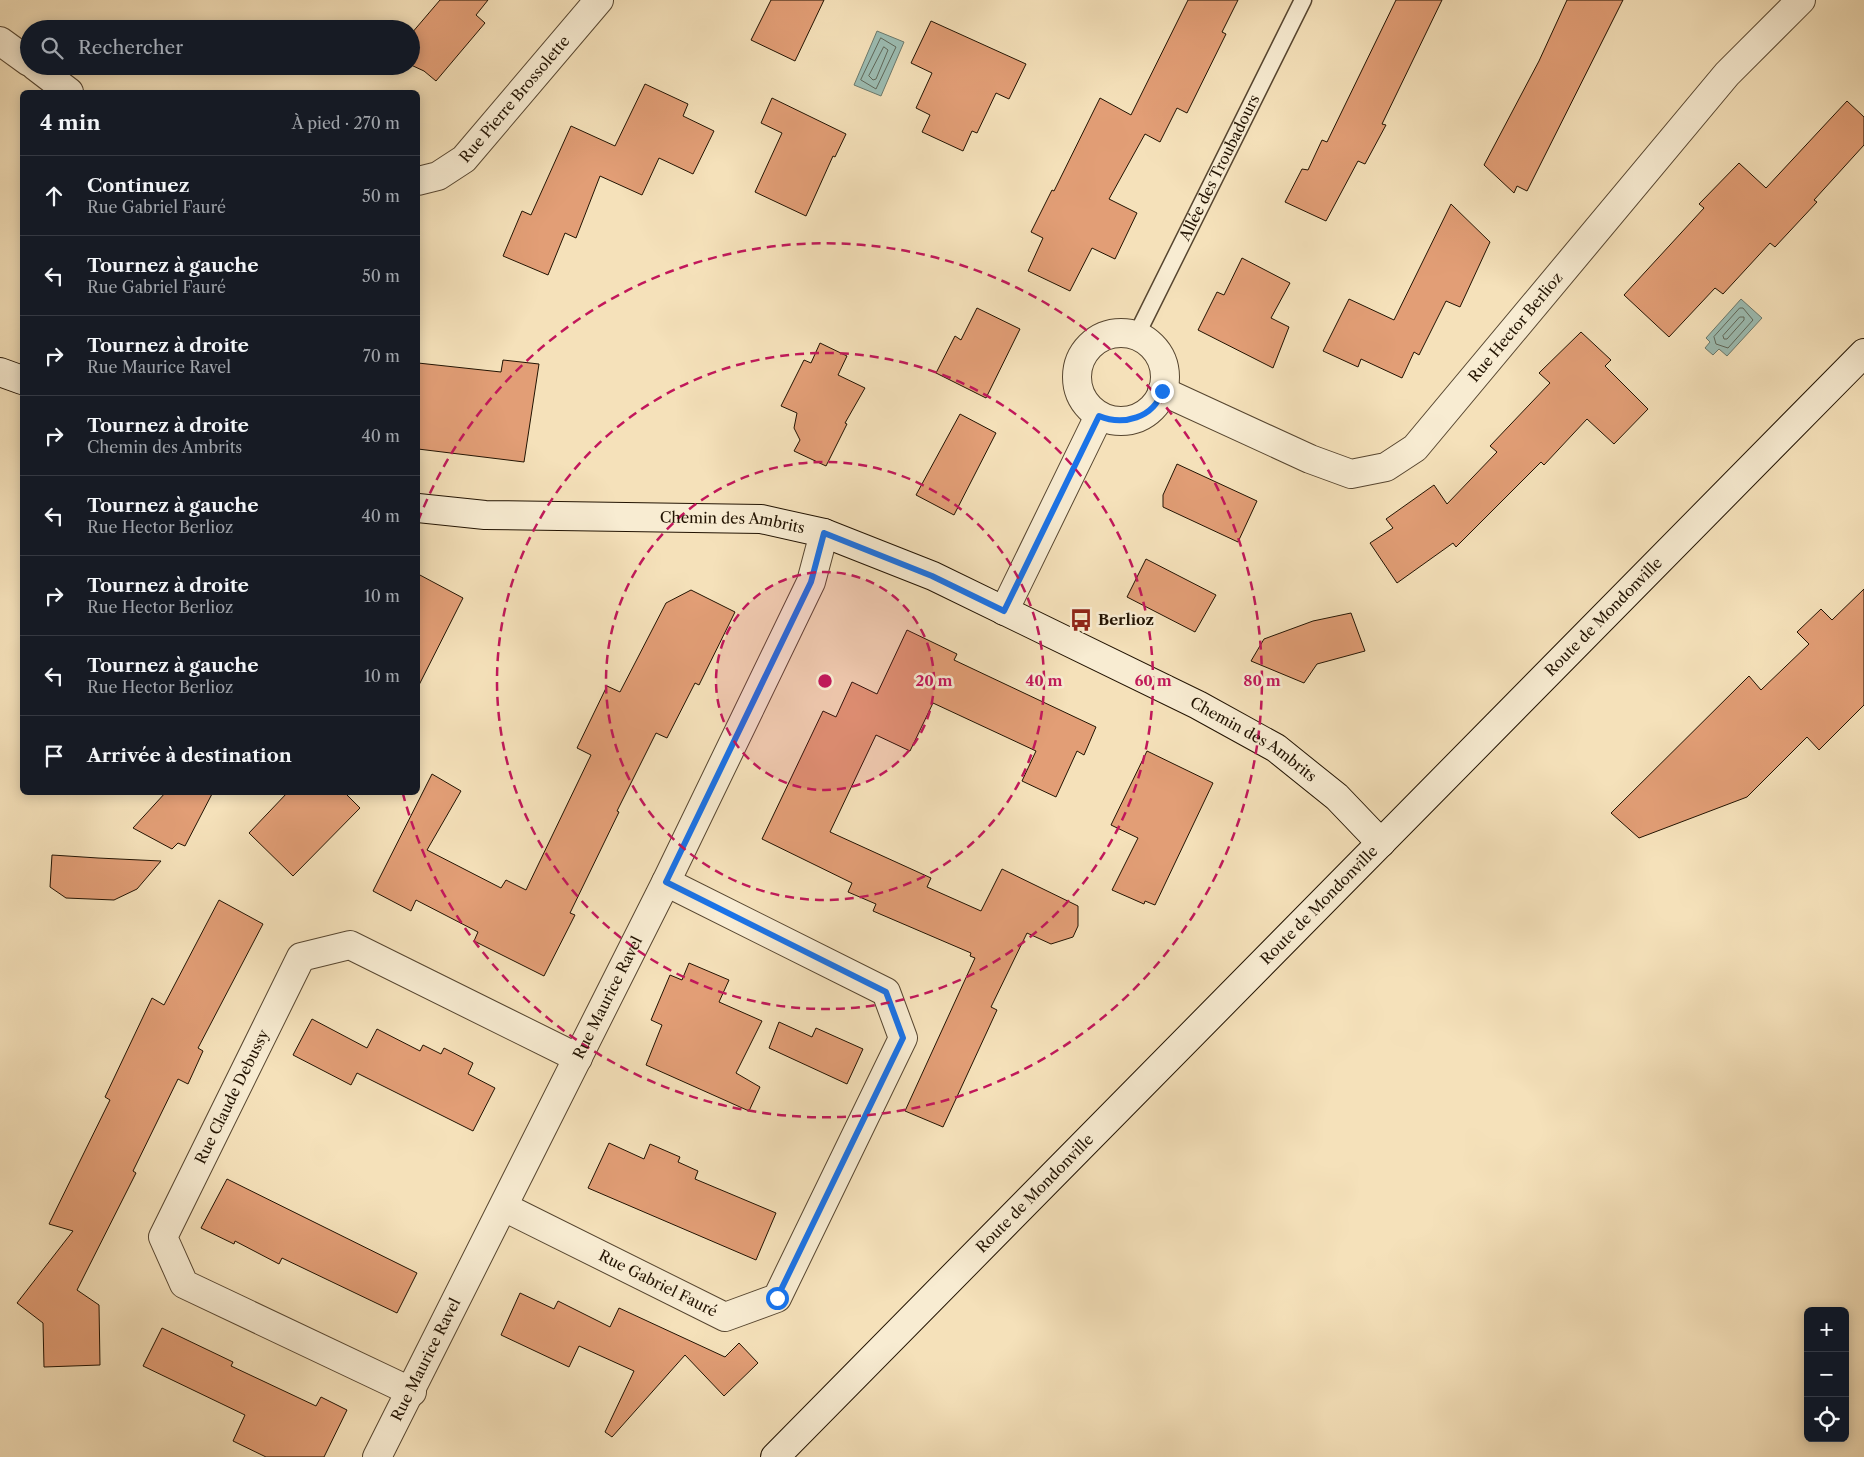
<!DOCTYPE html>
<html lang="fr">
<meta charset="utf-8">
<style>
:root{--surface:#171b24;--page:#242831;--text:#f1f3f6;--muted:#9ea1a6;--line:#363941}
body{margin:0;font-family:"Libre Caslon Text",serif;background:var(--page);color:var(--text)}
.controls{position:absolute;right:15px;bottom:15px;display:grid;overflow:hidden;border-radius:8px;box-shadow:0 2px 12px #0003}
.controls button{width:45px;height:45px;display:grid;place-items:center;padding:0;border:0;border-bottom:1px solid var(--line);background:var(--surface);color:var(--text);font:25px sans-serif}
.stop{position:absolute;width:15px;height:15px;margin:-11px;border:4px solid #1a73e8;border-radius:50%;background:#fff}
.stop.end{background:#1a73e8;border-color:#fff;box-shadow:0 1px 5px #0008}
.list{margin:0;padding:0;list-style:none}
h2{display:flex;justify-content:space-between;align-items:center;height:65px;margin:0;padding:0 20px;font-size:21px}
h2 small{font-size:16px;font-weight:400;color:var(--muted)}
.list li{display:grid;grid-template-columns:32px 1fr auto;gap:15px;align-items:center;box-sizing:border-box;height:80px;padding:0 20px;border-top:1px solid var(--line)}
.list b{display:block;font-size:19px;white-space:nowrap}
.list p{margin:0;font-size:16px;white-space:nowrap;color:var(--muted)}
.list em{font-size:16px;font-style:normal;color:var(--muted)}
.icon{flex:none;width:28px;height:28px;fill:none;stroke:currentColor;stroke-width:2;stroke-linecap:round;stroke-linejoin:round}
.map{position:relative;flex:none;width:1864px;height:1457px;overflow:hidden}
.search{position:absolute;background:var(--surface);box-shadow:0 2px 12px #0003;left:20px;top:20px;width:400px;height:55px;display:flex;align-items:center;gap:12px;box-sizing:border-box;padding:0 18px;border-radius:28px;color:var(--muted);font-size:19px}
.panel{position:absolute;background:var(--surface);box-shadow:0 2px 12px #0003;left:20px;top:90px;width:400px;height:705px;border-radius:8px}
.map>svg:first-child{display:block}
</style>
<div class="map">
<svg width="1864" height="1457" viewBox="0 0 1864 1457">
<rect width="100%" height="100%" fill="#f5e1ba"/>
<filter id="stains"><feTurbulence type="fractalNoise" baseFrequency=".004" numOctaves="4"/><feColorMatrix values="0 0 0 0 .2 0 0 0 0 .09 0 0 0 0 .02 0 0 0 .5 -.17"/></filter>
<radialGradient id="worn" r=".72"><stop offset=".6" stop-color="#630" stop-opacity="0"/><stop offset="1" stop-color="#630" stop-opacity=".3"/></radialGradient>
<!-- water -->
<path fill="#9cbdb3" stroke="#6b796c" d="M 877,31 L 904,42 L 881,96 L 854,85 Z
M 1741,299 L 1762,318 L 1727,356 L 1719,349 L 1713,355 L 1705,348 L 1710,342 L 1706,338 Z"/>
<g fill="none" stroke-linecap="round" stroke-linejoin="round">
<!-- shore -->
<path stroke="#5f685a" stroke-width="1" d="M 881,38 L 896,47 L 876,89 L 861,80 Z
M 884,47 L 888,50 L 876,79 L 873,80 L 869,76 Z
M 1740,308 L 1743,308 L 1753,320 L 1728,348 L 1716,344 L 1714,337 Z
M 1740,317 L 1744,317 L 1744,320 L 1727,339 L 1724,339 L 1723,336 Z"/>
</g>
<!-- building -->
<path fill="#e29e76" stroke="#221302" d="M 440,0 L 488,0 L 476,15 L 485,23 L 436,81 L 424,71 L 411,65 L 411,34 Z
M 771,0 L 824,0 L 795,61 L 751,40 Z
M 1188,0 L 1238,0 L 1222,32 L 1226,34 L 1187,113 L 1177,108 L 1160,142 L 1145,134 L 1109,199 L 1137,213 L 1115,259 L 1092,248 L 1070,291 L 1028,271 L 1043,238 L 1031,232 L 1052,190 L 1054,191 L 1100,98 L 1131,115 Z
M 1396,0 L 1442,0 L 1382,124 L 1386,125 L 1365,164 L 1358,161 L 1326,221 L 1285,202 L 1302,169 L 1308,170 L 1322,140 L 1327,142 Z
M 1567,0 L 1623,0 L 1527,191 L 1517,186 L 1514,193 L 1484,165 L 1539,61 Z
M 931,21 L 1026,64 L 1009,99 L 996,93 L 977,133 L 972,131 L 963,151 L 922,132 L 930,115 L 916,108 L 932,73 L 911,63 Z
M 645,84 L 688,104 L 683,116 L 714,131 L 693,174 L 659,158 L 642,195 L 600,176 L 576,238 L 565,233 L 548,275 L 503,256 L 522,211 L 531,215 L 571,126 L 615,146 Z
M 772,98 L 846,134 L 835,157 L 833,156 L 806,216 L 755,192 L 782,133 L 761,123 Z
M 1847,101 L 1864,117 L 1864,145 L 1814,200 L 1817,202 L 1775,247 L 1770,243 L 1723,294 L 1715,288 L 1669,337 L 1624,295 L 1704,208 L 1699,204 L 1739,163 L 1766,188 Z
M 1451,204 L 1490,242 L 1460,307 L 1446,301 L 1419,355 L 1414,352 L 1402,378 L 1361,359 L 1358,367 L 1323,351 L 1349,299 L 1394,320 Z
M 1242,258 L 1290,283 L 1271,318 L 1289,327 L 1273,368 L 1198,330 L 1217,292 L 1224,295 Z
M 977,308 L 1020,329 L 986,398 L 936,373 L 955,336 L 961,340 Z
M 1581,332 L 1611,360 L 1605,366 L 1648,409 L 1614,444 L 1587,419 L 1544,465 L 1541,462 L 1456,547 L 1453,543 L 1397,583 L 1370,543 L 1393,528 L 1386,519 L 1434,485 L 1447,504 L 1497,452 L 1490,446 L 1550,383 L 1539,373 Z
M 820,343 L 847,356 L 838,375 L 865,388 L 845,423 L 847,424 L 826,466 L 794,451 L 800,440 L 794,428 L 797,413 L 781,406 L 804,360 L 811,363 Z
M 503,360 L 539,364 L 524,462 L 418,449 L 418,363 L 501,372 Z
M 960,414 L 996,433 L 954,515 L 916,495 Z
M 1177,464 L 1257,501 L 1238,542 L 1163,507 L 1163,495 Z
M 1146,559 L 1216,595 L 1195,632 L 1127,597 Z
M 418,574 L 463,598 L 418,687 Z
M 1864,589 L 1864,705 L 1819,750 L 1807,737 L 1747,797 L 1639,838 L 1611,813 L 1749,676 L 1761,690 L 1809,644 L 1797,632 L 1821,609 L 1832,620 Z
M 691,590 L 735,612 L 699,685 L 695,683 L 667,738 L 656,733 L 617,811 L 619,812 L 570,913 L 575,915 L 544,976 L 474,941 L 478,932 L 416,900 L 411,911 L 373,891 L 432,774 L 461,791 L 427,850 L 501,888 L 506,880 L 526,890 L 591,755 L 577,748 L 607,686 L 620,692 L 666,603 Z
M 1351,613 L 1365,651 L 1317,664 L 1304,683 L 1251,661 L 1264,639 L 1313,621 Z
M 907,630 L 957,654 L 954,660 L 1096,727 L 1084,755 L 1077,751 L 1056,797 L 1022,781 L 1036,751 L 933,703 L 910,751 L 876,735 L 830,832 L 931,878 L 927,887 L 981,911 L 1002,869 L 1078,906 L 1078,926 L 1073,937 L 1051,944 L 1027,933 L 991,1007 L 997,1010 L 943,1127 L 905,1111 L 975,958 L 970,956 L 971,953 L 873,911 L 876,904 L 848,892 L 852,883 L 762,839 L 823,711 L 836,717 L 852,682 L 877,694 Z
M 1147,751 L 1213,783 L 1155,905 L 1145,901 L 1144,904 L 1112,890 L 1138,838 L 1111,825 Z
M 166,792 L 213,792 L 185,846 L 178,843 L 172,849 L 133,828 Z
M 288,792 L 344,792 L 360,808 L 293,876 L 249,833 Z
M 52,855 L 98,858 L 161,861 L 137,889 L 114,900 L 66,898 L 50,887 Z
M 219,900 L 263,924 L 198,1048 L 203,1051 L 188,1084 L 178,1079 L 133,1171 L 136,1173 L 77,1290 L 99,1305 L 100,1365 L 44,1367 L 43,1323 L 17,1303 L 73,1231 L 49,1224 L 110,1100 L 105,1097 L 152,998 L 164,1005 Z
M 689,963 L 729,980 L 719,1002 L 762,1021 L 736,1073 L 760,1087 L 749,1111 L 646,1065 L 662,1025 L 651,1020 L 670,975 L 682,980 Z
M 312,1019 L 367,1048 L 377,1029 L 420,1051 L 423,1045 L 441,1054 L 444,1048 L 473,1063 L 468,1074 L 495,1088 L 473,1131 L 357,1073 L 351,1085 L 293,1055 Z
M 779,1022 L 812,1037 L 816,1028 L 863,1049 L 847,1084 L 769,1048 Z
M 609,1143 L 644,1159 L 650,1144 L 680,1157 L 678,1162 L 698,1171 L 695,1179 L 776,1213 L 756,1260 L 588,1188 Z
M 227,1179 L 417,1273 L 397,1313 L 282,1258 L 279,1264 L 235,1241 L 234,1244 L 201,1228 Z
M 520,1293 L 554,1309 L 558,1301 L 610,1327 L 619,1308 L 725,1357 L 739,1343 L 758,1363 L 724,1396 L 685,1355 L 612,1437 L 605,1432 L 634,1371 L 579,1346 L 569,1367 L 501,1335 Z
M 162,1328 L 233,1362 L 231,1366 L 316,1406 L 321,1397 L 347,1410 L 324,1457 L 266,1457 L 233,1441 L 245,1415 L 143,1366 Z"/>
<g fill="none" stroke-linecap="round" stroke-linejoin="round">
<defs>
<g id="lane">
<path id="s1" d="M 1136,336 L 1303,0"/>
</g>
<g id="street">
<path d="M 0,41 L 29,62"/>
<path d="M 35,66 L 69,92"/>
<path id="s2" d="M 418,181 L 438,176 L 464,159 L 599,0"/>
<circle cx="1121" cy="377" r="44"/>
<path id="s3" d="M 1162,391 L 1310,459 L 1351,474 L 1386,467 L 1415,448 L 1727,74 L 1801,0"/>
<path d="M 1004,611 L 1099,416"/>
<path id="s4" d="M 504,1207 L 725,1317 L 777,1298 L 903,1038 L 886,992 L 666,882"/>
<path id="s5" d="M 412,1392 L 184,1284 L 163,1237 L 301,957 L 350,945 L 578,1058"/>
<path id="s6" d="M 377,1457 L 666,882 L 811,582 L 824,533"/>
</g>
<g id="secondary">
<path d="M 0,372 L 22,380"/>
<path id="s7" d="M 418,508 L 485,515 L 761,519 L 824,533 L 933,576 L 1198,705 L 1276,748 L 1337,797 L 1381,843"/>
<path id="s8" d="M 775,1457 L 1864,353"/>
</g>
</defs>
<!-- lane casing -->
<use href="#lane" stroke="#574630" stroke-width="19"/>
<!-- street casing -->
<use href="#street" stroke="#574630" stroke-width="30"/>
<!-- secondary casing -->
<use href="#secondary" stroke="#221302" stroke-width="30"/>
<!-- lane -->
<use href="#lane" stroke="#f8ecd2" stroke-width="16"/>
<!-- street -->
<use href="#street" stroke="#f8ecd2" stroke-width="28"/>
<!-- secondary -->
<use href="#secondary" stroke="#f8ecd2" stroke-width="28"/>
</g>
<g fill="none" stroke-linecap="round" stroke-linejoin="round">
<!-- route -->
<path stroke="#1a73e8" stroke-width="6" d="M 777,1298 L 903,1038 L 886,992 L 666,882 L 811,582 L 824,533 L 932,576 L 1004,611 L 1099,416 C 1123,426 1154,418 1162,391"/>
</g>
<!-- distance rings -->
<circle cx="825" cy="681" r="109" fill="#c2185b" fill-opacity=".12"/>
<g fill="none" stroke="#c2185b" stroke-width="2.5" stroke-dasharray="9 6">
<circle cx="825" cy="681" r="109"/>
<circle cx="825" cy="681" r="219"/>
<circle cx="825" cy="681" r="328"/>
<path d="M418 521A437 437 0 1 1 403 794"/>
</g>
<!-- icons -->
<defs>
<symbol id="bus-bare" viewBox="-9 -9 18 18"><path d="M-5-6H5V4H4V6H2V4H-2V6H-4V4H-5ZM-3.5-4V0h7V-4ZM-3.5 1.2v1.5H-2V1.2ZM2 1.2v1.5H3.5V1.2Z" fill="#8f2418" stroke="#f8ecd2" stroke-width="2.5" paint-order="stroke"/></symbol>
</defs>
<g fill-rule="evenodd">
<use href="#bus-bare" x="1065" y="604" width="32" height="32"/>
</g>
<g text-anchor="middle" stroke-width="5" stroke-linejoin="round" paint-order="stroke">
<!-- street labels -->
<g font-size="15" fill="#221302" stroke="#f8ecd2">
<text dy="5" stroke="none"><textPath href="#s2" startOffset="130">Rue Pierre Brossolette</textPath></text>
<text dy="5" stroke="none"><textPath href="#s1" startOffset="188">Allée des Troubadours</textPath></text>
<text dy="5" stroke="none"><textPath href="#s3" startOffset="434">Rue Hector Berlioz</textPath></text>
<text dy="5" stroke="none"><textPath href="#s7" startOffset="315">Chemin des Ambrits</textPath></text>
<text dy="5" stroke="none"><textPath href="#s8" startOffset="1180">Route de Mondonville</textPath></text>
<text dy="5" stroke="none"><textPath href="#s7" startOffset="885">Chemin des Ambrits</textPath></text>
<text dy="5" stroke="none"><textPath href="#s8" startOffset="775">Route de Mondonville</textPath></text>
<text dy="5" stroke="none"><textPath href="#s6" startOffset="514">Rue Maurice Ravel</textPath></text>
<text dy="5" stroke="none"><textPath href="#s5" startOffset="460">Rue Claude Debussy</textPath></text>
<text dy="5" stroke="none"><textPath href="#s8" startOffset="370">Route de Mondonville</textPath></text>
<text dy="5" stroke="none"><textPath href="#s4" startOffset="172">Rue Gabriel Fauré</textPath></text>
<text dy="5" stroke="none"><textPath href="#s6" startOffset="109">Rue Maurice Ravel</textPath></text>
</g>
<!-- poi labels -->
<g font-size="15" font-weight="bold" fill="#221302" stroke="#f8ecd2" text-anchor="start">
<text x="1098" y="625">Berlioz</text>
</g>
</g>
<circle cx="825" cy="681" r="8" fill="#c2185b" stroke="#f8ecd2" stroke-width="2.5"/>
<g font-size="15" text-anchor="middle" font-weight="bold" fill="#c2185b" stroke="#f8ecd2" stroke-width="5" stroke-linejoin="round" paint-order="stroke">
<text x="934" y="686">20 m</text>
<text x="1044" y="686">40 m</text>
<text x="1153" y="686">60 m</text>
<text x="1262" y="686">80 m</text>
</g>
<rect width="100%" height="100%" filter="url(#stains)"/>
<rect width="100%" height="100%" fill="url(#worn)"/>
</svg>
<div class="controls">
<button>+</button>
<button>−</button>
<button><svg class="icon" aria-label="locate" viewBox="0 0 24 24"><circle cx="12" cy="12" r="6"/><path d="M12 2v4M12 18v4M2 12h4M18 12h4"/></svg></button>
</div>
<div class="stop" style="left:777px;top:1298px"></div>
<div class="stop end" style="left:1162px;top:391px"></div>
<div class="search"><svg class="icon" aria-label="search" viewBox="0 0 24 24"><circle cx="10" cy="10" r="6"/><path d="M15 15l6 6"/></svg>Rechercher</div>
<section class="panel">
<h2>4 min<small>À pied · 270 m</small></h2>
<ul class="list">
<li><svg class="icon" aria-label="ahead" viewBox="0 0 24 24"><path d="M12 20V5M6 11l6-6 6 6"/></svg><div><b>Continuez</b><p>Rue Gabriel Fauré</p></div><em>50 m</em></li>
<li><svg class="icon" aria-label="left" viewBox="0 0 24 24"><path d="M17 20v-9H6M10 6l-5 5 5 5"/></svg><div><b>Tournez à gauche</b><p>Rue Gabriel Fauré</p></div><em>50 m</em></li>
<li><svg class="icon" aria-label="right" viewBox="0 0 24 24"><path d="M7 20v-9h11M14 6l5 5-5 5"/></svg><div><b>Tournez à droite</b><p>Rue Maurice Ravel</p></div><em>70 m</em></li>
<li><svg class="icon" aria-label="right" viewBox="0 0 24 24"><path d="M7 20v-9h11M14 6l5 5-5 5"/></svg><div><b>Tournez à droite</b><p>Chemin des Ambrits</p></div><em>40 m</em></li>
<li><svg class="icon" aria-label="left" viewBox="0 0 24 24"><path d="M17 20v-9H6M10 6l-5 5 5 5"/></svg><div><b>Tournez à gauche</b><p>Rue Hector Berlioz</p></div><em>40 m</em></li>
<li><svg class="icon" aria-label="right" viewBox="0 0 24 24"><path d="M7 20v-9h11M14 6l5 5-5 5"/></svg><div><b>Tournez à droite</b><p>Rue Hector Berlioz</p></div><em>10 m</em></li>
<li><svg class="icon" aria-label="left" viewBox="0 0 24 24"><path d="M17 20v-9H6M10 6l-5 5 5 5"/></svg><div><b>Tournez à gauche</b><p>Rue Hector Berlioz</p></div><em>10 m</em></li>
<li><svg class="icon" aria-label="arrive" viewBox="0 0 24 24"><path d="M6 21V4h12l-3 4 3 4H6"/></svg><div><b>Arrivée à destination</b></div></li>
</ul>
</section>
</div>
